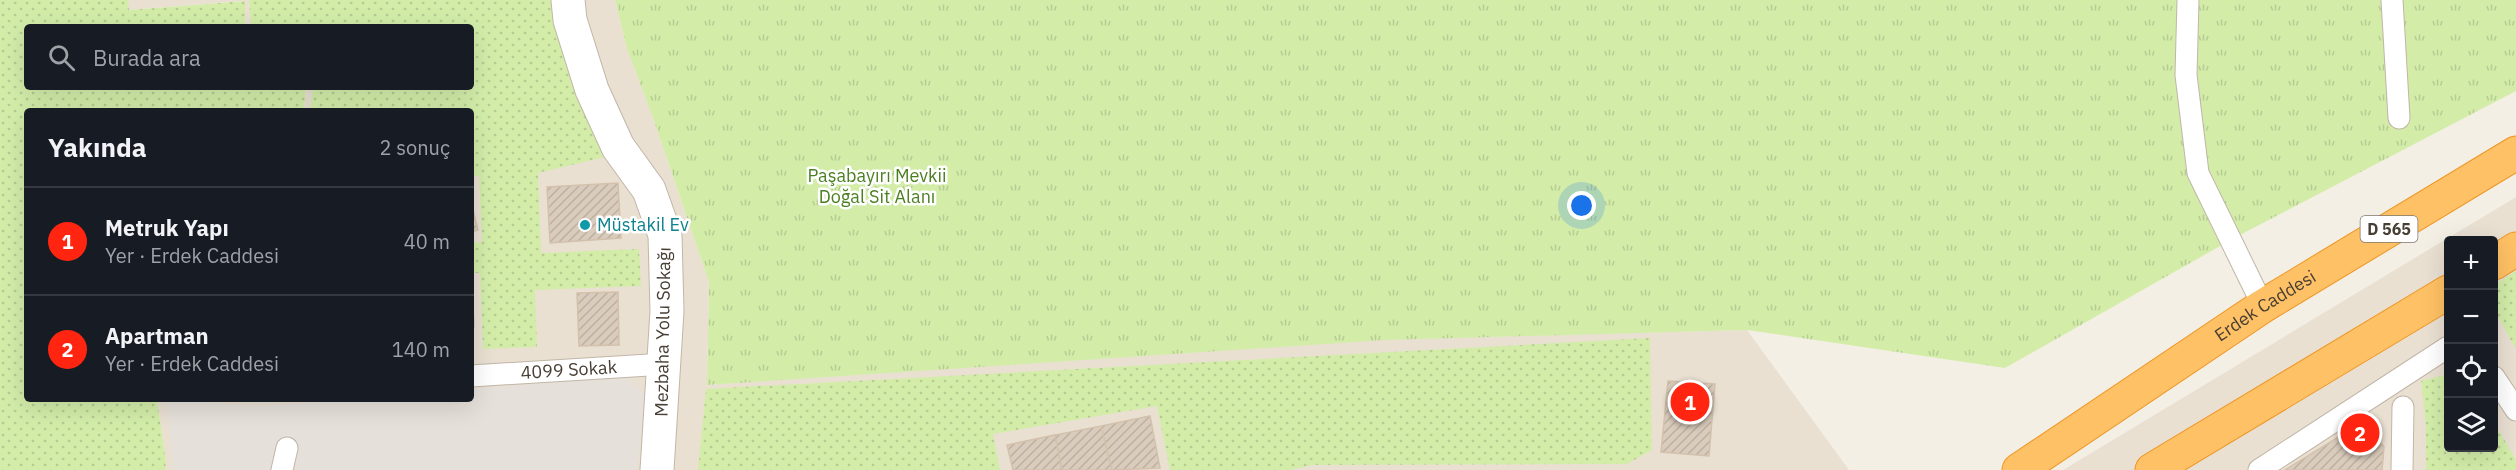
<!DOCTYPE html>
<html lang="tr">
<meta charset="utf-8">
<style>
:root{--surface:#171b24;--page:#20242c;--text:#f1f3f6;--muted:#9ea1a6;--line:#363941;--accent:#ff2511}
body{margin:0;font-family:"IBM Plex Sans",sans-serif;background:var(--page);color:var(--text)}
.controls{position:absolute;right:18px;bottom:18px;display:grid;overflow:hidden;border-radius:6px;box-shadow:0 6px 24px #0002}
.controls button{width:54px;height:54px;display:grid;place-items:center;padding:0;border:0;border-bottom:2px solid var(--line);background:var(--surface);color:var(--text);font:30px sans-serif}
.you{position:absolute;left:1582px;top:206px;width:21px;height:21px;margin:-15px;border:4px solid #fff;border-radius:50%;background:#1a73e8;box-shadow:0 0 0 9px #1a73e833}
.badge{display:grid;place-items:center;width:39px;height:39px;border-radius:50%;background:var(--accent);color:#fff;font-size:20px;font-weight:700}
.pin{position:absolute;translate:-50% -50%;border:3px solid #fff;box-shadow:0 2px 6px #0006}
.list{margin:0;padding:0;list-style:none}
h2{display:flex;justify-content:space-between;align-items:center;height:78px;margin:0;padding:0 24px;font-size:26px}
h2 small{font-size:20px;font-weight:400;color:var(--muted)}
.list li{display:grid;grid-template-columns:39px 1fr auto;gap:18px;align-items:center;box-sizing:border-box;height:108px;padding:0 24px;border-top:2px solid var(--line)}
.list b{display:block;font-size:22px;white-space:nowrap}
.list p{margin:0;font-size:20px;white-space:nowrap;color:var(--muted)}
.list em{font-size:20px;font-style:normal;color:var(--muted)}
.icon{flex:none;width:33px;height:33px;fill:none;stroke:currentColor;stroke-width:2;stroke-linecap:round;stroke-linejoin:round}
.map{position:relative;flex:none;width:2516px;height:470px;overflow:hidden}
.search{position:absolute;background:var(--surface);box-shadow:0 6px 24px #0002;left:24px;top:24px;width:450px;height:66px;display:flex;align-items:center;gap:15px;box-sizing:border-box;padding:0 21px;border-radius:6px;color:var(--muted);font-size:22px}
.panel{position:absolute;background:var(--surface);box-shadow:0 6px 24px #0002;left:24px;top:108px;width:450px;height:294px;border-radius:6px}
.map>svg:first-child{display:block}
</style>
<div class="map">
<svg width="2516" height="470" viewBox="0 0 2516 470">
<defs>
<pattern id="grass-dots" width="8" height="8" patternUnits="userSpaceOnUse" patternTransform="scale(1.5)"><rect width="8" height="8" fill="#d3eda9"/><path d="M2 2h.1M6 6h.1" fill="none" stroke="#b6cc92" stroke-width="1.8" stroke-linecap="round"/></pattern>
<pattern id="park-tufts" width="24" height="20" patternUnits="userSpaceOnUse" patternTransform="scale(1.5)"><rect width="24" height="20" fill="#d3eda9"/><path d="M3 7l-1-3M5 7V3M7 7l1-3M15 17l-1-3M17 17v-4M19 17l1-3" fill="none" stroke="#b6cc92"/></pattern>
<pattern id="building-hatch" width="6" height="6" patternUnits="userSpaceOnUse" patternTransform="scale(1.5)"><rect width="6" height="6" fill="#daccbc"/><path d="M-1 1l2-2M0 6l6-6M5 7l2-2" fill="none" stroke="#bcb0a2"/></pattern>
</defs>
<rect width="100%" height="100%" fill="#f4efe5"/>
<!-- residential -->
<path fill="#e9e0d2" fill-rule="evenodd" d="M 128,0 L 615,0 L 627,49 L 653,118 L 709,282 L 707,385 L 1213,344 L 1747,330 L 1849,470 L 165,470 L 166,462 L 157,399 L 471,399 L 471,111 L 304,111 L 306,87 L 471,87 L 471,27 L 245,27 L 244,1 L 128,10 Z
M 2516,197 L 2516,470 L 2063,470 ZM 2448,240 L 2494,240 L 2494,448 L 2448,448 Z"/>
<!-- industrial -->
<path fill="#e6e0da" d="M 625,376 L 645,394 L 637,470 L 174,470 L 167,399 L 189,399 L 256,407 L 347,399 L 471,399 L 471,389 Z"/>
<!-- grass -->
<path fill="url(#grass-dots)" d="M 0,0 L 128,0 L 129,10 L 245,1 L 245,27 L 27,27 L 27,87 L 306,87 L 304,111 L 27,111 L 27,399 L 157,399 L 166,462 L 165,470 L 0,470 Z
M 249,0 L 556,0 L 605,157 L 538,173 L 541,253 L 639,249 L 641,286 L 535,290 L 537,347 L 483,349 L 480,273 L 471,273 L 471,243 L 482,242 L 479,176 L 471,176 L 471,111 L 310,111 L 313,87 L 471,87 L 471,27 L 251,27 Z
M 2516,271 L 2516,349 L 2494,310 L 2494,285 Z
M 1650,338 L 1652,450 L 1627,464 L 1313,465 L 1289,470 L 1170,470 L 1157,406 L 993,434 L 1000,470 L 698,470 L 706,389 Z
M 2448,374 L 2448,448 L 2494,448 L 2494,422 L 2516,460 L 2516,470 L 2426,470 L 2426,426 L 2421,381 Z"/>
<!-- park -->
<path fill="url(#park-tufts)" d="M 615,0 L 2516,0 L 2516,91 L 2236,237 L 2005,368 L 1747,330 L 1386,340 L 707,385 L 709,282 L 653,118 L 627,49 Z"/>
<!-- building -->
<path fill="url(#building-hatch)" stroke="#d3c1ac" stroke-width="1.5" d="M 618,183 L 621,238 L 550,243 L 547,187 Z
M 471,202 L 478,230 L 471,232 Z
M 471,282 L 472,282 L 474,327 L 471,327 Z
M 618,292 L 619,345 L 579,346 L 577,293 Z
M 1668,381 L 1715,384 L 1709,456 L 1661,452 Z
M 1150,416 L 1160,468 L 1112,470 L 1101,426 Z
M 2366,420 L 2384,447 L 2382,470 L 2285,470 Z
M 1101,426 L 1112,470 L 1062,470 L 1055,435 Z
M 1055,435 L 1062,470 L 1013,470 L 1007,445 Z"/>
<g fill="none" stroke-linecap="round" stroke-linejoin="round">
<defs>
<g id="lane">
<path d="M 2188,0 L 2186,75 L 2198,173 L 2263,306"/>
<path d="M 2392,0 L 2399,118"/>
<path id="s1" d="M 471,376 L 665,364"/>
<path d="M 2494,377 L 2516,410"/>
<path d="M 282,470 L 287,448"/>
<path d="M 2259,470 L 2448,347"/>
<path d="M 2402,470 L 2403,407"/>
</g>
<path id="street" d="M 568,0 L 570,20 L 592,90 L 618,147 L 649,190 L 665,235 L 667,311 L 657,470"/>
<g id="highway">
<path d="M 2494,263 L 2516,249"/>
<path id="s2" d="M 2019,470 L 2263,306 L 2516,153"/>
<path d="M 2152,470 L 2448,292"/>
</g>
</defs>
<!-- lane casing -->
<use href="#lane" stroke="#c1b6a7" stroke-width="23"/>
<!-- street casing -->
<use href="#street" stroke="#c1b6a7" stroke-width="35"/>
<!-- highway casing -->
<use href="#highway" stroke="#ed9626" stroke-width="35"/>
<!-- lane -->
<use href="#lane" stroke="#fff" stroke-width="21"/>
<!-- street -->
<use href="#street" stroke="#fff" stroke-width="33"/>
<!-- highway -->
<use href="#highway" stroke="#ffc165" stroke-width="33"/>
</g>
<!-- markers -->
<circle fill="#0f9aa8" stroke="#fff" stroke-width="2" cx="585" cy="225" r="6"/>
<g text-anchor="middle" stroke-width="5" stroke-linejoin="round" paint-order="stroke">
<!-- shield labels -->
<rect fill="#fff" stroke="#7e7871" stroke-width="1.5" x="2360.5" y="216" width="57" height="26" rx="4.5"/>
<g font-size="16" font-weight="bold" fill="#473e34">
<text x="2389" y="235">D 565</text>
</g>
<!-- park labels -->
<g font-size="18" fill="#4b7f21" stroke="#fff">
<text x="877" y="182">Paşabayırı Mevkii<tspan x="877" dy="21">Doğal Sit Alanı</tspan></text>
</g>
<!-- culture labels -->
<g font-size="18" fill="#0d838f" stroke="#fff" text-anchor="start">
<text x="597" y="231">Müstakil Ev</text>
</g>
<!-- street labels -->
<g font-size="18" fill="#473e34" stroke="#fff">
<text dy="6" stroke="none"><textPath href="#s2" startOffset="296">Erdek Caddesi</textPath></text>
<text transform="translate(663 332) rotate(-89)" y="6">Mezbaha Yolu Sokağı</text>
<text dy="6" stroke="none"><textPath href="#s1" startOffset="98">4099 Sokak</textPath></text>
</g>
</g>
</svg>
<div class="controls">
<button>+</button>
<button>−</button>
<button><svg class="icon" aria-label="locate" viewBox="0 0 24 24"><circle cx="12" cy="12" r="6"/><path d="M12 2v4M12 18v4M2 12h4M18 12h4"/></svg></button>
<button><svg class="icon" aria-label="layers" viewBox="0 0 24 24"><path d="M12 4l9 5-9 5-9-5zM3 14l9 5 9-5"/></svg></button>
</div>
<div class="you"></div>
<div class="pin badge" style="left:1690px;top:402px">1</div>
<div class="pin badge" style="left:2360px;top:433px">2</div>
<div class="search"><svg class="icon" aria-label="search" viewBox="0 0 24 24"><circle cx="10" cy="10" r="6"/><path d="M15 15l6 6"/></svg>Burada ara</div>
<section class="panel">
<h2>Yakında<small>2 sonuç</small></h2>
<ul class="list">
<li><span class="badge">1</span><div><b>Metruk Yapı</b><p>Yer · Erdek Caddesi</p></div><em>40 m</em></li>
<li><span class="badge">2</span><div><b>Apartman</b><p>Yer · Erdek Caddesi</p></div><em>140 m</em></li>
</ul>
</section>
</div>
